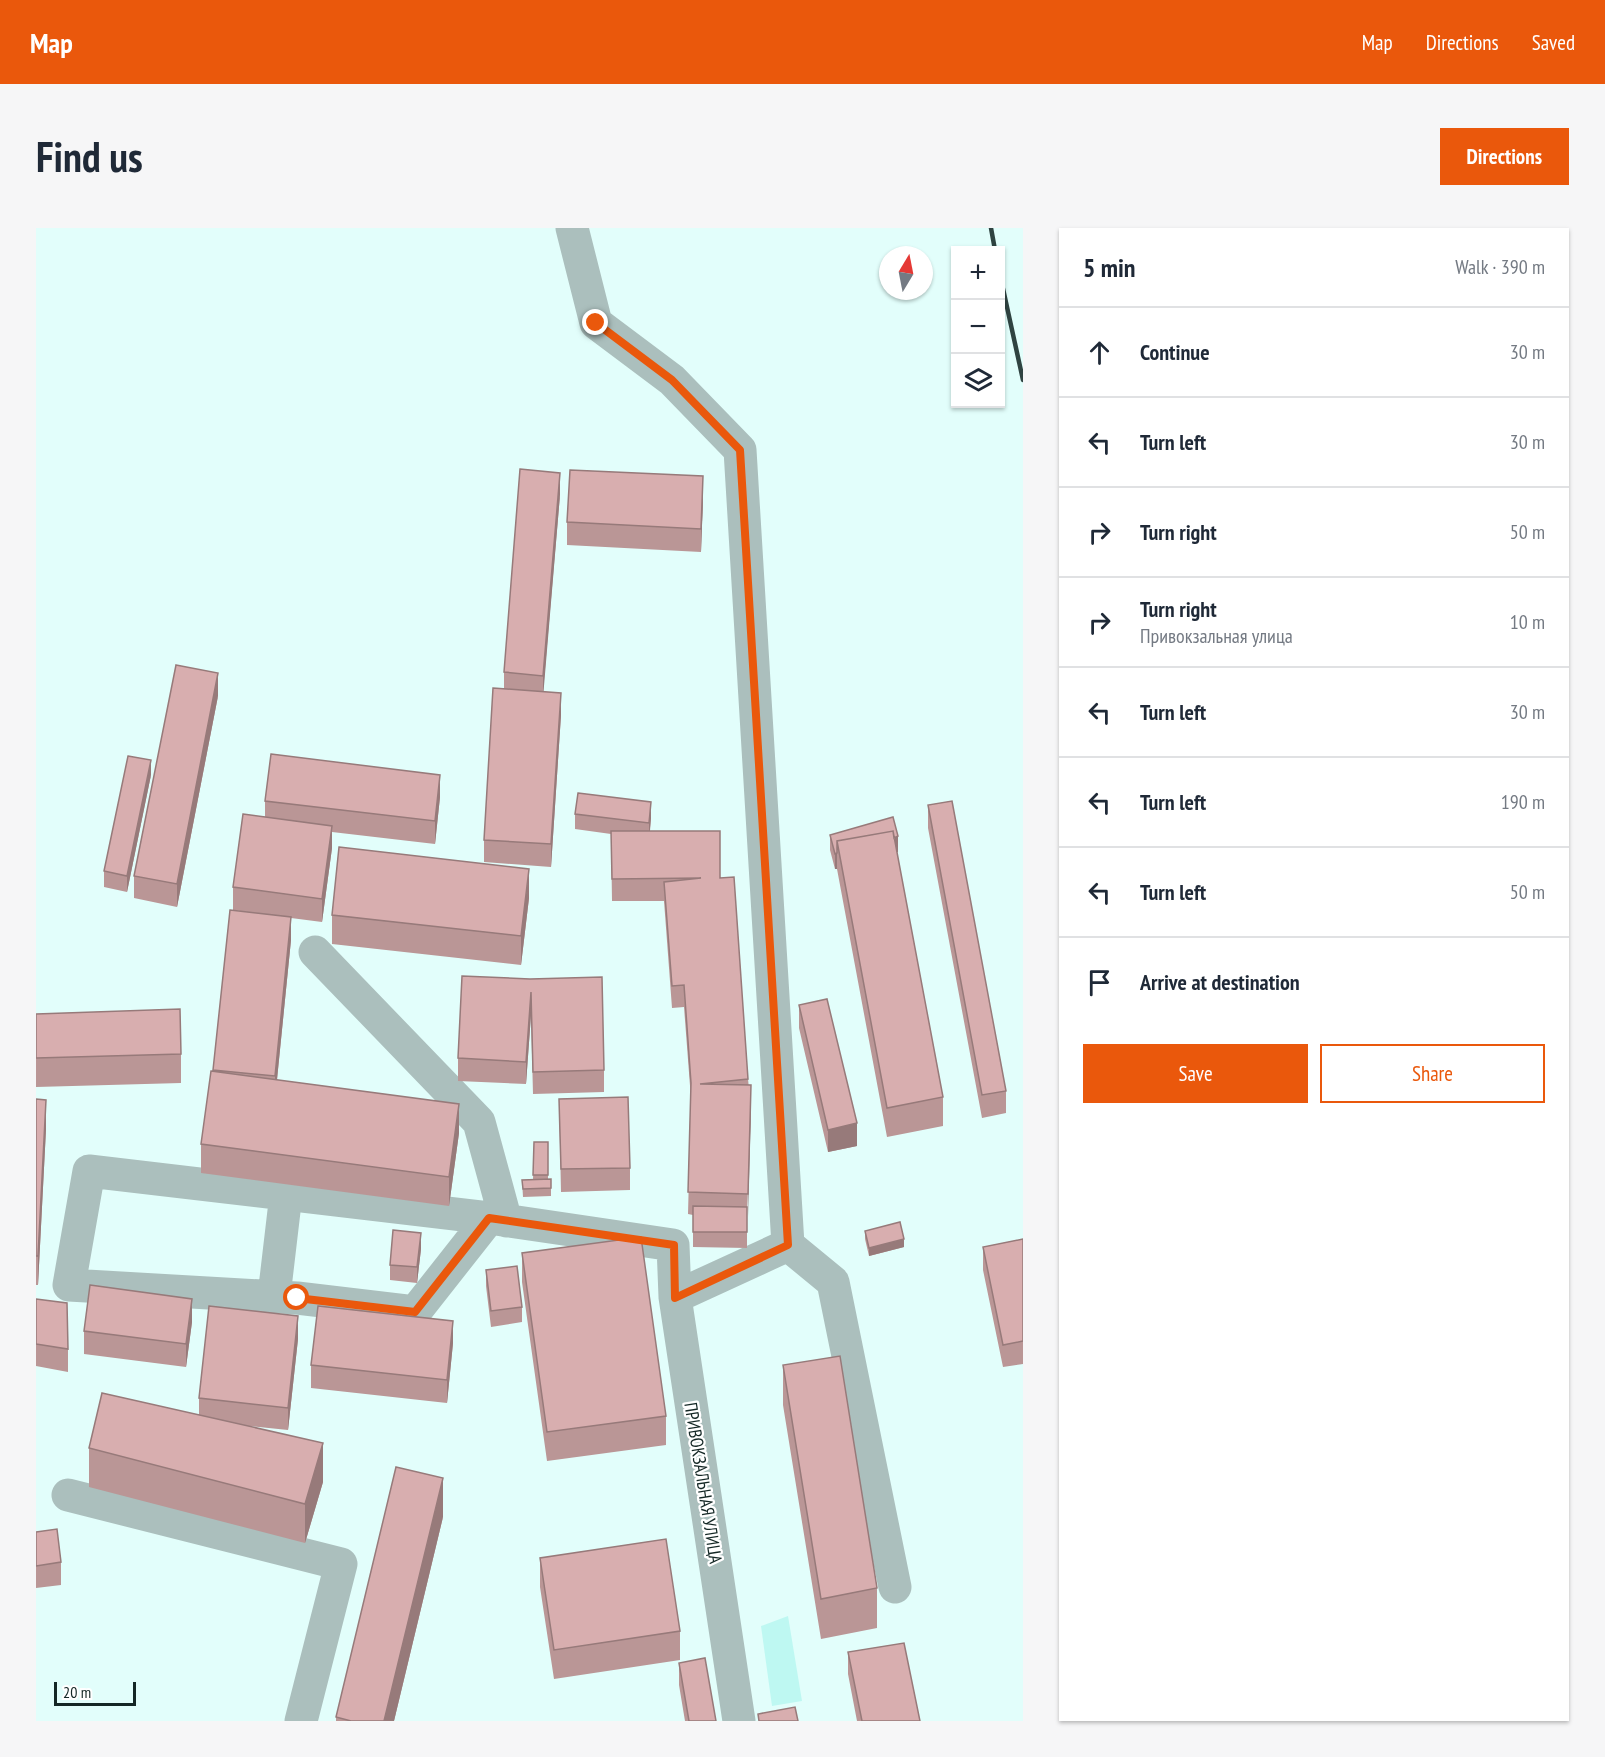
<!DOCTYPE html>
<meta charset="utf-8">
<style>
:root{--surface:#fff;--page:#f6f6f7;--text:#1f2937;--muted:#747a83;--line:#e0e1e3;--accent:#ea580c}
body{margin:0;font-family:"PT Sans Narrow",sans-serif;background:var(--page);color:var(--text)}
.controls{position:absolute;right:18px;top:18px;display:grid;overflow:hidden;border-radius:0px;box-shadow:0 2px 4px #0004}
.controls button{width:54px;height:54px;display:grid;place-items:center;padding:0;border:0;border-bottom:2px solid var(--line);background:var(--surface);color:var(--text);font:30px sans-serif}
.compass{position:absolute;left:843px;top:18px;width:54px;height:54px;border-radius:50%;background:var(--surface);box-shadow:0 2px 4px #0004;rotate:10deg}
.scale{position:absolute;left:18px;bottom:15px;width:82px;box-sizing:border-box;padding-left:6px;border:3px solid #142725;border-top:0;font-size:16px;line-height:21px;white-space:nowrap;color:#142725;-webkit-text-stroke:4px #fff;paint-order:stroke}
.stop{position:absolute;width:18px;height:18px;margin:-14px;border:4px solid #ea580c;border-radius:50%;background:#fff}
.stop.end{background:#ea580c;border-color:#fff;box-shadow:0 2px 6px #0008}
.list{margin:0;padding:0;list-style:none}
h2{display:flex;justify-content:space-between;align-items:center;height:78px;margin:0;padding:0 24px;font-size:26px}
h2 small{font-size:20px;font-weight:400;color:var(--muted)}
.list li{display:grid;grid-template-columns:39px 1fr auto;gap:18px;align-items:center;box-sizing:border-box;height:90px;padding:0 24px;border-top:2px solid var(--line)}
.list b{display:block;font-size:22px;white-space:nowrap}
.list p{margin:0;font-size:20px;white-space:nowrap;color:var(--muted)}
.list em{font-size:20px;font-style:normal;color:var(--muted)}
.actions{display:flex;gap:12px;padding:18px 24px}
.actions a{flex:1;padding:14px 0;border:2px solid var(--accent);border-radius:0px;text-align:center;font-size:21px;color:var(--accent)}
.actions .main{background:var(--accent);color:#fff}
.icon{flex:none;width:33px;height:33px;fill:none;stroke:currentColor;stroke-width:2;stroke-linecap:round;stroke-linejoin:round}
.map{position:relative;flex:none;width:987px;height:1493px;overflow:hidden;border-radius:0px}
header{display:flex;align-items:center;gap:36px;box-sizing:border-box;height:84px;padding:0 30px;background:var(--accent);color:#fff}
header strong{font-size:28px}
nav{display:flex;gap:33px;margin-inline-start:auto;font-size:21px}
.intro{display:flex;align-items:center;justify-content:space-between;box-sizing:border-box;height:144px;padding:0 36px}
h1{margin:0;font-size:42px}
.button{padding:15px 27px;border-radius:0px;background:var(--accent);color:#fff;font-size:21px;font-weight:700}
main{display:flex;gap:36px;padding:0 36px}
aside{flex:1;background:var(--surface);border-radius:0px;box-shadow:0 2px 4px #0004}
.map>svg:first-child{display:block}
</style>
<header>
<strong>Map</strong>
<nav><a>Map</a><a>Directions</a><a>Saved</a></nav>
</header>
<div class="intro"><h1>Find us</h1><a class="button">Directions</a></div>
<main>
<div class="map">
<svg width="987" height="1493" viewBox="0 0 987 1493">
<rect width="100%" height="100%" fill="#e2fefb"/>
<!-- built -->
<path fill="#bef8f2" d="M 752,1388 L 766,1473 L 736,1478 L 725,1398 Z"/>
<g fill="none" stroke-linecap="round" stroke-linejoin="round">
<!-- minor -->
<path stroke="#abbfbd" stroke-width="33" d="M 536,0 L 560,95 L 636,152 L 704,222 L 752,1017 L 639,1069
M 279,724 L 443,894 L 470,993
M 453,990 L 53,943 L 33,1057 L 261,1070 L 379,1084 L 453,990 L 637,1017 L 639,1069 L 703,1493
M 752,1017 L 797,1054 L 859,1359
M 238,1068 L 250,966
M 32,1267 L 305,1336 L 265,1493"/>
<!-- rail -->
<path stroke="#2f4341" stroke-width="4.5" d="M 955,0 L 959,22
M 964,47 L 987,152"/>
</g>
<!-- wall -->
<path fill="#ba9696" d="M 524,267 L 507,464 L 525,487 L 515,639 L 448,634 L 448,612 L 468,461 L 468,444 Z
M 667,271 L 665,324 L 531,317 L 531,294 Z
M 182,468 L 141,679 L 98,670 L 98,648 Z
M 115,547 L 91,664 L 68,659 L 68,643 Z
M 404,569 L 399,616 L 296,604 L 296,620 L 286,694 L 255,690 L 255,712 L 241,852 L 423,905 L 413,978 L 165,945 L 165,916 L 177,843 L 194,682 L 233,687 L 197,682 L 197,659 L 229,588 L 229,573 Z
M 892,577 L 970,863 L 970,885 L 946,890 L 892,600 Z
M 539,586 L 615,590 L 614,603 L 684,650 L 712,851 L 715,880 L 711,988 L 711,1020 L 657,1019 L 657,987 L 652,986 L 655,871 L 648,779 L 636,780 L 628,673 L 576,673 L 575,606 L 539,601 Z
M 794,607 L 862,624 L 861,624 L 907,869 L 907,898 L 851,909 L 801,641 L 799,641 L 794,622 Z
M 493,670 L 485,737 L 296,716 L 296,687 Z
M 494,751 L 568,842 L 568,864 L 497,866 L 495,787 L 490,856 L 422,853 L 422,830 Z
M 763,777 L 821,918 L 792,924 L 763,800 Z
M 0,786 L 145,826 L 145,855 L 0,859 Z
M 0,871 L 10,901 L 2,1057 L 0,1057 Z
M 523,871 L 594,940 L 594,962 L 525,964 Z
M 498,914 L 512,914 L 512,951 L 515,951 L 515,968 L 487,969 L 486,952 L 497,952 Z
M 829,1003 L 868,1019 L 833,1028 L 829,1011 Z
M 987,1011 L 987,1136 L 967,1139 L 947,1042 L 947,1019 Z
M 385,1021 L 381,1055 L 354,1052 L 354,1037 Z
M 486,1025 L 630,1188 L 630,1217 L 511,1233 L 486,1054 Z
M 450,1042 L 486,1079 L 486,1094 L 455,1099 L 450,1058 Z
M 0,1071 L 32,1121 L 32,1144 L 0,1138 Z
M 156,1094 L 150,1139 L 48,1126 L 48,1103 Z
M 262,1111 L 252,1202 L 213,1198 L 287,1254 L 269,1315 L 53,1259 L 53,1220 L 163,1187 L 163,1170 Z
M 417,1115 L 411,1175 L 275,1160 L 275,1137 Z
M 747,1137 L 841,1360 L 841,1400 L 785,1411 L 747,1177 Z
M 407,1289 L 358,1493 L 300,1493 L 300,1489 Z
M 0,1304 L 25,1334 L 25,1357 L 0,1360 Z
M 504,1330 L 644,1403 L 644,1432 L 518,1451 L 504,1359 Z
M 812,1424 L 884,1493 L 821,1493 L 812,1446 Z
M 643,1435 L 680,1493 L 649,1493 L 643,1457 Z"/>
<!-- shaded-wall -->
<path fill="#977a7a" d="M 524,245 L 524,267 L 507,470 L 507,448 Z
M 667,248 L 667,271 L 665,324 L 665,301 Z
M 182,445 L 182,468 L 141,679 L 141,656 Z
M 525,465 L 525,487 L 515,639 L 515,616 Z
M 115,532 L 115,547 L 91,664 L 91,648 Z
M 404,547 L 404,569 L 399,616 L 399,593 Z
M 615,574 L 615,590 L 613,610 L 613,595 Z
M 296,598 L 296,620 L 286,694 L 286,671 Z
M 862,608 L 862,624 L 806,639 L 803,625 Z
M 801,625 L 801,641 L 799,641 L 799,626 Z
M 493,641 L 493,670 L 485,737 L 485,708 Z
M 255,689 L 255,712 L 239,871 L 239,848 Z
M 495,764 L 495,787 L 490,856 L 490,834 Z
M 715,857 L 715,880 L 712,989 L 712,966 Z
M 10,872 L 10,901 L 2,1057 L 2,1028 Z
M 423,876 L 423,905 L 413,978 L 413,949 Z
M 821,895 L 821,918 L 792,924 L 792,902 Z
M 385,1005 L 385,1021 L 381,1055 L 381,1039 Z
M 868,1011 L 868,1019 L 833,1028 L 833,1020 Z
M 156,1071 L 156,1094 L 150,1139 L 150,1116 Z
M 262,1088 L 262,1111 L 252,1202 L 252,1180 Z
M 417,1093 L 417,1115 L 411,1175 L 411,1152 Z
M 287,1215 L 287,1254 L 269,1315 L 269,1276 Z
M 407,1250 L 407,1289 L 358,1493 L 348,1493 Z"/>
<!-- building -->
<path fill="#d8aeaf" stroke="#977a7a" stroke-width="1.5" d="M 484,241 L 524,245 L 507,448 L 468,444 Z
M 534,242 L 667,248 L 665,301 L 531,294 Z
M 140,437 L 182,445 L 141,656 L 98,648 Z
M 457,460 L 525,465 L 515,616 L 448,612 Z
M 235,526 L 404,547 L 399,593 L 229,573 Z
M 92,528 L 115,532 L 91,648 L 68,643 Z
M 542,565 L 615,574 L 613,595 L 539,586 Z
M 916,573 L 970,863 L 946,867 L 892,577 Z
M 207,586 L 296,598 L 286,671 L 197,659 Z
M 857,589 L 862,608 L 858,610 L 857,603 L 801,613 L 801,625 L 799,626 L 794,607 Z
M 575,603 L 684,603 L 684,650 L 698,649 L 712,851 L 664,856 L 715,857 L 712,966 L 652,964 L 655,855 L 648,757 L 636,758 L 628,654 L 665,650 L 576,651 Z
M 857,603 L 907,869 L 851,880 L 801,613 Z
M 303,619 L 493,641 L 485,708 L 296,687 Z
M 194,682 L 255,689 L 239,848 L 177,842 Z
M 426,748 L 494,751 L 566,749 L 568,842 L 497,844 L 495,764 L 490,834 L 422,830 Z
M 791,771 L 821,895 L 792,902 L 763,777 Z
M 144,781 L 145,826 L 0,830 L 0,786 Z
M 175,843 L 423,876 L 413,949 L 165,916 Z
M 592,869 L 594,940 L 525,941 L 523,871 Z
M 0,871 L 10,872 L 2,1028 L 0,1028 Z
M 498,914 L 512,914 L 512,947 L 497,947 Z
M 515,951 L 515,960 L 487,961 L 486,952 Z
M 657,978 L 711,979 L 711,1004 L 657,1004 Z
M 864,994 L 868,1011 L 833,1020 L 829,1003 Z
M 357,1002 L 385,1005 L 381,1039 L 354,1037 Z
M 605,1009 L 630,1188 L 511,1204 L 486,1025 Z
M 987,1011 L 987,1113 L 967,1117 L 947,1019 Z
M 481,1038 L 486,1079 L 455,1083 L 450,1042 Z
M 54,1057 L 156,1071 L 150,1116 L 48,1103 Z
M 0,1071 L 31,1075 L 32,1121 L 0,1116 Z
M 173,1078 L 262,1088 L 252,1180 L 163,1170 Z
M 282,1078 L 417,1093 L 411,1152 L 275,1137 Z
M 804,1128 L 841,1360 L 785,1371 L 747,1137 Z
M 66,1165 L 287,1215 L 269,1276 L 53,1220 Z
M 360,1239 L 407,1250 L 348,1493 L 315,1493 L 300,1489 Z
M 21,1301 L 25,1334 L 0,1338 L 0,1304 Z
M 630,1311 L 644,1403 L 518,1422 L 504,1330 Z
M 868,1415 L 884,1493 L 826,1493 L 812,1424 Z
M 669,1430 L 680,1493 L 653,1493 L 643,1435 Z
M 759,1479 L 762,1493 L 723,1493 L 722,1486 Z"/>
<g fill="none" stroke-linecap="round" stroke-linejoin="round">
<!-- route -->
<path stroke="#ea580c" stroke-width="8" d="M 261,1070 L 379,1084 L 453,990 L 638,1017 L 639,1070 L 752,1017 L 704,222 L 636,152 L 560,95"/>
</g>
<g text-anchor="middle" stroke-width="4.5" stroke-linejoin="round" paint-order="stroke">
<!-- street labels -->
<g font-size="18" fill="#142725" stroke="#fff">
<text transform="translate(667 1255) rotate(81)" y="6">ПРИВОКЗАЛЬНАЯ УЛИЦА</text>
</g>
</g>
</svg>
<div class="controls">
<button>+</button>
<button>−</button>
<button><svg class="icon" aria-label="layers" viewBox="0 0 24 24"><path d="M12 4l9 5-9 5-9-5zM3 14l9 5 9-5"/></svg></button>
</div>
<svg class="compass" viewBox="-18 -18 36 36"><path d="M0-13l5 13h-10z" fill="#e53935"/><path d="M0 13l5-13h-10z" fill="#747a83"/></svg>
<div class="scale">20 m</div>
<div class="stop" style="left:261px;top:1070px"></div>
<div class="stop end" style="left:560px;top:95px"></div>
</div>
<aside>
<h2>5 min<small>Walk · 390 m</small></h2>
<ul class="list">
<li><svg class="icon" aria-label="ahead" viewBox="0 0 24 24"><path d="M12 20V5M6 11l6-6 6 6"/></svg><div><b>Continue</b></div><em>30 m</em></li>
<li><svg class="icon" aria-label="left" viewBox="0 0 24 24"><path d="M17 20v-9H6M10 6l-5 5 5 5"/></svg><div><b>Turn left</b></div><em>30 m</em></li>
<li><svg class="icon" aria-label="right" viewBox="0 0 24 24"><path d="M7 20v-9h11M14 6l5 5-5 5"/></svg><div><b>Turn right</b></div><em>50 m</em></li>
<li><svg class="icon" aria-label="right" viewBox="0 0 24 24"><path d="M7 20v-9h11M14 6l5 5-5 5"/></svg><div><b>Turn right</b><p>Привокзальная улица</p></div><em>10 m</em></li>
<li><svg class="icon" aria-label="left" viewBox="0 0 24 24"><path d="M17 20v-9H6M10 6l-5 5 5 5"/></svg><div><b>Turn left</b></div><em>30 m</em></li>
<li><svg class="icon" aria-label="left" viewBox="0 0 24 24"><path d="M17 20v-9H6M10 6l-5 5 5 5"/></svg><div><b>Turn left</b></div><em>190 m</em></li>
<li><svg class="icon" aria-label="left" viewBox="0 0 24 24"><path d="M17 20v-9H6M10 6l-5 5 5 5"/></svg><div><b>Turn left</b></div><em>50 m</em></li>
<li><svg class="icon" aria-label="arrive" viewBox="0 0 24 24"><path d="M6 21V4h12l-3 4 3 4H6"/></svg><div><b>Arrive at destination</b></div></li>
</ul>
<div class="actions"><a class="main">Save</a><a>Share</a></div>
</aside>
</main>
